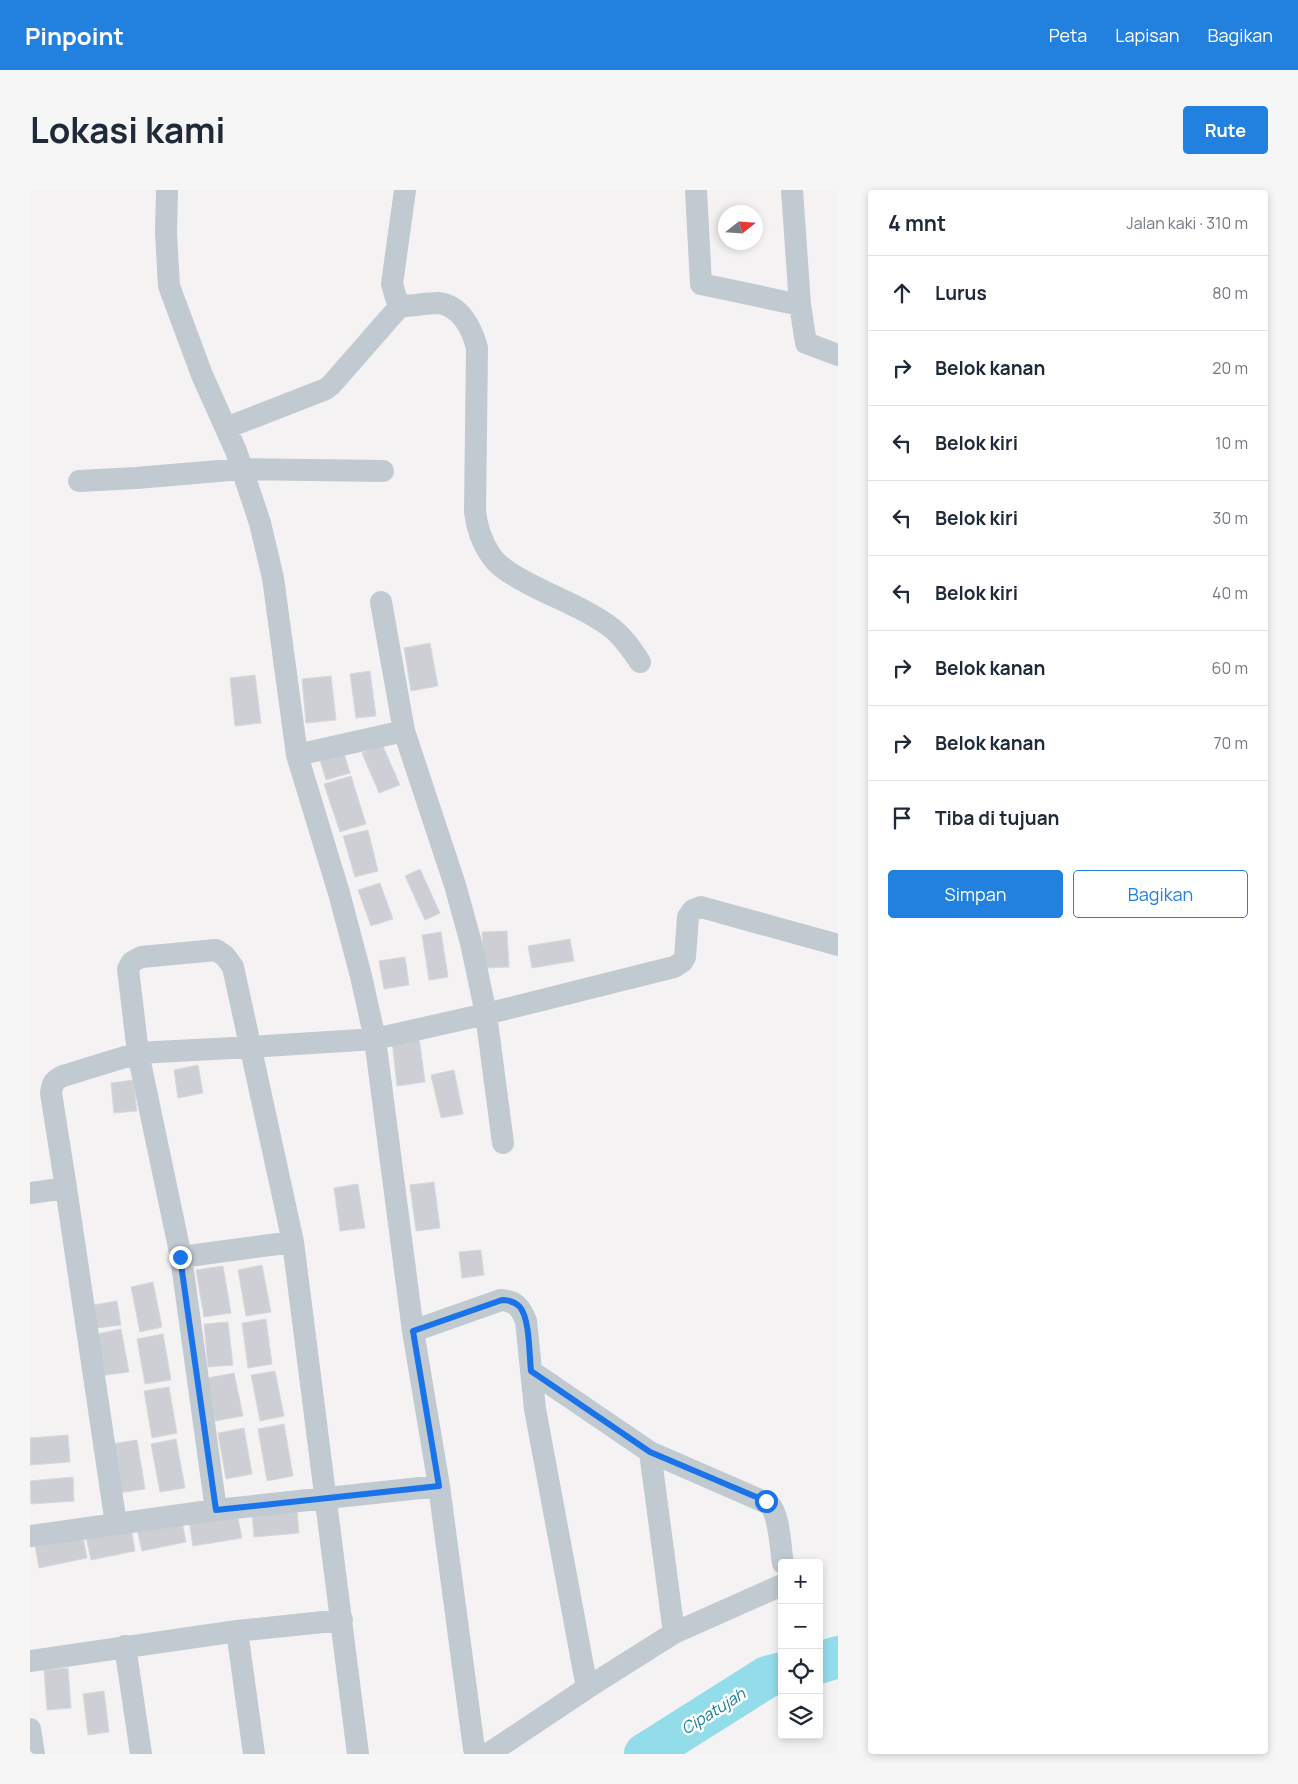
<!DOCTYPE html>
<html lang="id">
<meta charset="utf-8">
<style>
:root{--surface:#fff;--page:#f6f6f7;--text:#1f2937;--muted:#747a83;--line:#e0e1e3;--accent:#2281df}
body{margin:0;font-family:Manrope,sans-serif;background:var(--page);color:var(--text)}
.controls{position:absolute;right:15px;bottom:15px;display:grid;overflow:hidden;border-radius:5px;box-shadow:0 2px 8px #0003}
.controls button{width:45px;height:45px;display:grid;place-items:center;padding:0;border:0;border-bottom:1px solid var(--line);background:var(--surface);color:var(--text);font:25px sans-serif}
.compass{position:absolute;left:688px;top:15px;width:45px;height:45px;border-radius:50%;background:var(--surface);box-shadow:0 2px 8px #0003;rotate:73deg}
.stop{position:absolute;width:15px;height:15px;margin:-11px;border:4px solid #1a73e8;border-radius:50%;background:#fff}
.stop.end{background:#1a73e8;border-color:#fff;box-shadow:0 1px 5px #0008}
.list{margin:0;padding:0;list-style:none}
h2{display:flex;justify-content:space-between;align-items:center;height:65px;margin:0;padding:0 20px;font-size:21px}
h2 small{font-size:16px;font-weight:400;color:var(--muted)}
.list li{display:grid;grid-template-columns:32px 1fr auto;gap:15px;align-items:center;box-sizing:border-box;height:75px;padding:0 20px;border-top:1px solid var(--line)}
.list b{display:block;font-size:19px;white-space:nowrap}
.list em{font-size:16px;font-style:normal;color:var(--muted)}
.actions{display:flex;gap:10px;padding:15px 20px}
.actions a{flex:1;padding:11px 0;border:1px solid var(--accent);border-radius:5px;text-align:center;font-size:18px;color:var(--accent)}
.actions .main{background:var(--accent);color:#fff}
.icon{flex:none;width:28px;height:28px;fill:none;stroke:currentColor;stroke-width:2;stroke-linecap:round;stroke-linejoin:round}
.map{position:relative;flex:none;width:808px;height:1564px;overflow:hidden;border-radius:5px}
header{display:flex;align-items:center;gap:30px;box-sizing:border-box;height:70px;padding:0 25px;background:var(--accent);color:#fff}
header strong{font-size:24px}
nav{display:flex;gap:28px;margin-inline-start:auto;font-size:18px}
.intro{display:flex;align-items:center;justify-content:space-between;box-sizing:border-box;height:120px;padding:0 30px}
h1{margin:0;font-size:35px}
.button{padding:12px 22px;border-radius:5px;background:var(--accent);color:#fff;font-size:18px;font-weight:700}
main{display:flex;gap:30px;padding:0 30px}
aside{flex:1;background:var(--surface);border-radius:5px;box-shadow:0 2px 8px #0003}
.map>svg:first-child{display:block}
</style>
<header>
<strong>Pinpoint</strong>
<nav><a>Peta</a><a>Lapisan</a><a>Bagikan</a></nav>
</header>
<div class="intro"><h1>Lokasi kami</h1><a class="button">Rute</a></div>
<main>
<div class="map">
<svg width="808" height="1564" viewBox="0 0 808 1564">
<rect width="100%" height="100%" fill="#f4f2f3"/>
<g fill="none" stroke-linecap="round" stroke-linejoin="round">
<!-- river -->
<path stroke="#93ddea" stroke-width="42" d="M 789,1473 L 808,1467
M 615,1564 L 737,1487 L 752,1483"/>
</g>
<!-- building -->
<path fill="#cdcfd4" stroke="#d7d9dd" d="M 400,453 L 408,496 L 381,501 L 374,458 Z
M 340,481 L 346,526 L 326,528 L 320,484 Z
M 225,485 L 231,533 L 205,536 L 200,488 Z
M 301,486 L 306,530 L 276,533 L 272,489 Z
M 352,554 L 370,595 L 349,603 L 332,563 Z
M 313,560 L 320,583 L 296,590 L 289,567 Z
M 321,586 L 336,634 L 310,642 L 294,594 Z
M 338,640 L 348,681 L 325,687 L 313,646 Z
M 390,679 L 410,723 L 395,730 L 375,686 Z
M 350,693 L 363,729 L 341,736 L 328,700 Z
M 477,741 L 479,777 L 454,778 L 452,742 Z
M 411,742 L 418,787 L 399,790 L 392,745 Z
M 540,749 L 544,771 L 502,778 L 498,756 Z
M 375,767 L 379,795 L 354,799 L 349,771 Z
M 389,847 L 395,892 L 367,896 L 362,850 Z
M 168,875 L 173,903 L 148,908 L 144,880 Z
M 424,880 L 433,924 L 411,928 L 401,885 Z
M 103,890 L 107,921 L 84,923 L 81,893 Z
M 404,992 L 410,1038 L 386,1041 L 380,995 Z
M 328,994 L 335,1038 L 310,1041 L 304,998 Z
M 451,1060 L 454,1085 L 432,1088 L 429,1062 Z
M 232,1075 L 241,1122 L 216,1126 L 208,1080 Z
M 193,1076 L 201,1123 L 174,1127 L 166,1080 Z
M 123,1092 L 132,1137 L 110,1142 L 101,1097 Z
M 87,1111 L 91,1135 L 67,1138 L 63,1115 Z
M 236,1129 L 242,1174 L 218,1178 L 212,1133 Z
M 198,1132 L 203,1175 L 178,1177 L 174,1134 Z
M 91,1139 L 99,1182 L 69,1186 L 62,1145 Z
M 133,1144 L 141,1190 L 115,1194 L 107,1149 Z
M 245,1181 L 254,1226 L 230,1231 L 221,1185 Z
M 204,1183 L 213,1226 L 185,1231 L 177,1188 Z
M 139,1197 L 147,1243 L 122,1248 L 114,1201 Z
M 254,1234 L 263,1286 L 237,1291 L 228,1239 Z
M 214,1238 L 222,1284 L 196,1289 L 188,1243 Z
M 38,1245 L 40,1272 L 0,1275 L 0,1248 Z
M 146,1249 L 155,1298 L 130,1302 L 121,1254 Z
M 107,1250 L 115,1299 L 88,1303 L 81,1254 Z
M 43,1287 L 44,1311 L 1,1314 L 0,1291 Z
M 267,1320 L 269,1343 L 224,1347 L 222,1324 Z
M 207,1323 L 212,1348 L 163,1356 L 159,1331 Z
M 152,1331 L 156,1352 L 112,1361 L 107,1340 Z
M 101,1337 L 105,1361 L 61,1370 L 56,1347 Z
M 53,1347 L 57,1368 L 9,1378 L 5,1356 Z
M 38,1478 L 41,1518 L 17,1520 L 14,1480 Z
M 74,1501 L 79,1542 L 58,1545 L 53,1504 Z"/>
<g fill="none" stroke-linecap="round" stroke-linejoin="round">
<!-- street -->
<path stroke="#c1cad0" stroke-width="22" d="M 137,0 L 136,43 L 139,96 L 172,185 L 206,261 L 230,333 L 243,388 L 267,565 L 309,703 L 331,786 L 345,849 L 383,1141 L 409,1296 L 444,1559 L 449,1564
M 375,0 L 362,94 L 366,108 L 371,115 L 376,116 C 387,115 398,113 408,113 C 430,115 442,138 447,158 L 445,322 C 447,337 451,351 460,364 C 467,376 481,384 492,390 C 522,407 556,418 583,439 C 594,448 602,460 610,472
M 666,0 L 671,94 L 770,115 L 776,153 L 808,165
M 762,0 L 770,115
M 196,238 L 296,199 L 301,195 L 371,115
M 49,291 L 106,288 L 212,279 L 353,281
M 351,412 L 374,541 L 425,695 L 441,753 L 456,824 L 473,953
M 267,565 L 374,541
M 36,998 L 86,1334
M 0,1003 L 36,998 L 21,903 C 22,894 24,890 33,886 L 108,863 L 221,857 L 345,849 L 456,824 L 644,777 L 652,772 L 655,767 L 658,727 L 663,720 L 671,717 L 808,755
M 151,1067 L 263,1052
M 383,1141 L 471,1110 C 486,1111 491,1118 496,1131 L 505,1219 L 557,1498
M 501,1181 L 620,1262 L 739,1314 C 750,1325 750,1357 753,1373
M 620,1262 L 644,1443
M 186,1320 L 151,1067 L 108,863 L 98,779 L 102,772 L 111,767 L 186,760 L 195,766 L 203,777 L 263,1052 L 328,1564
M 1,1346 L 186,1320 L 409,1296
M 207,1441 L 224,1564
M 95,1456 L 111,1564
M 0,1471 L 207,1441 L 312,1430
M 0,1539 L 4,1564
M 458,1564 L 557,1498 L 644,1443 L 752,1395"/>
</g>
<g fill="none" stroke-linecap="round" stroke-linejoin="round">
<!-- route -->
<path stroke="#1a73e8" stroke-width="6" d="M 150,1067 L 186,1320 L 409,1296 L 383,1141 L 472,1110 C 479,1110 485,1112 490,1117 C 500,1130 499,1164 501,1181 L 620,1262 L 736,1311"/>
</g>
<g text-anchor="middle" stroke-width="5" stroke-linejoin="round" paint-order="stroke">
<!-- water labels -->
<g font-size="16" font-style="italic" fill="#128194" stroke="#fff">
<text transform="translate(683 1521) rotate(-32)" y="6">Cipatujah</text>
</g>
</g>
</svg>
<div class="controls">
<button>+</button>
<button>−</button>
<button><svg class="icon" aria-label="locate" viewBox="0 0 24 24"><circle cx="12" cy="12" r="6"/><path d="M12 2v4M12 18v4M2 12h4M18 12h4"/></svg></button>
<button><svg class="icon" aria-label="layers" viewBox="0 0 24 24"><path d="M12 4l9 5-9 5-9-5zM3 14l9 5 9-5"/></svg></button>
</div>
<svg class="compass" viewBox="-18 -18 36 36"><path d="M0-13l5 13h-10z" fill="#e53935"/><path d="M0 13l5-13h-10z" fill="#747a83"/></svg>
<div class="stop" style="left:736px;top:1311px"></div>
<div class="stop end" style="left:150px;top:1067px"></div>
</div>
<aside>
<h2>4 mnt<small>Jalan kaki · 310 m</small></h2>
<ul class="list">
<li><svg class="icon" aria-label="ahead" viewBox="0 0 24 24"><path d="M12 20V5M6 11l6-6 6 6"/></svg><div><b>Lurus</b></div><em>80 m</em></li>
<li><svg class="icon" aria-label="right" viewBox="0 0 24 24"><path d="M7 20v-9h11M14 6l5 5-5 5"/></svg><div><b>Belok kanan</b></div><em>20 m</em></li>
<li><svg class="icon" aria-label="left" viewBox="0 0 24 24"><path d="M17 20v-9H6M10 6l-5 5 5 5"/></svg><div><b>Belok kiri</b></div><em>10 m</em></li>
<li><svg class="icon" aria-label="left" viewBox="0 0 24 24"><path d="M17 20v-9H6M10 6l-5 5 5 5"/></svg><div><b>Belok kiri</b></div><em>30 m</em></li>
<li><svg class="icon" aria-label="left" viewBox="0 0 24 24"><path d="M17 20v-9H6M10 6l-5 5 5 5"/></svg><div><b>Belok kiri</b></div><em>40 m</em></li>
<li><svg class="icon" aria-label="right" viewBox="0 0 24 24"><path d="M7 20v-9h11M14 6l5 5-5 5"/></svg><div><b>Belok kanan</b></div><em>60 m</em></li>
<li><svg class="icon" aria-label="right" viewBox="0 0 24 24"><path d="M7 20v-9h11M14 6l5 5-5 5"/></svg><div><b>Belok kanan</b></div><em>70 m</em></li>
<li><svg class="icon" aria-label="arrive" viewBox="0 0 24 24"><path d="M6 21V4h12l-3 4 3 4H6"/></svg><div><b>Tiba di tujuan</b></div></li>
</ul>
<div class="actions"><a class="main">Simpan</a><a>Bagikan</a></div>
</aside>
</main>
